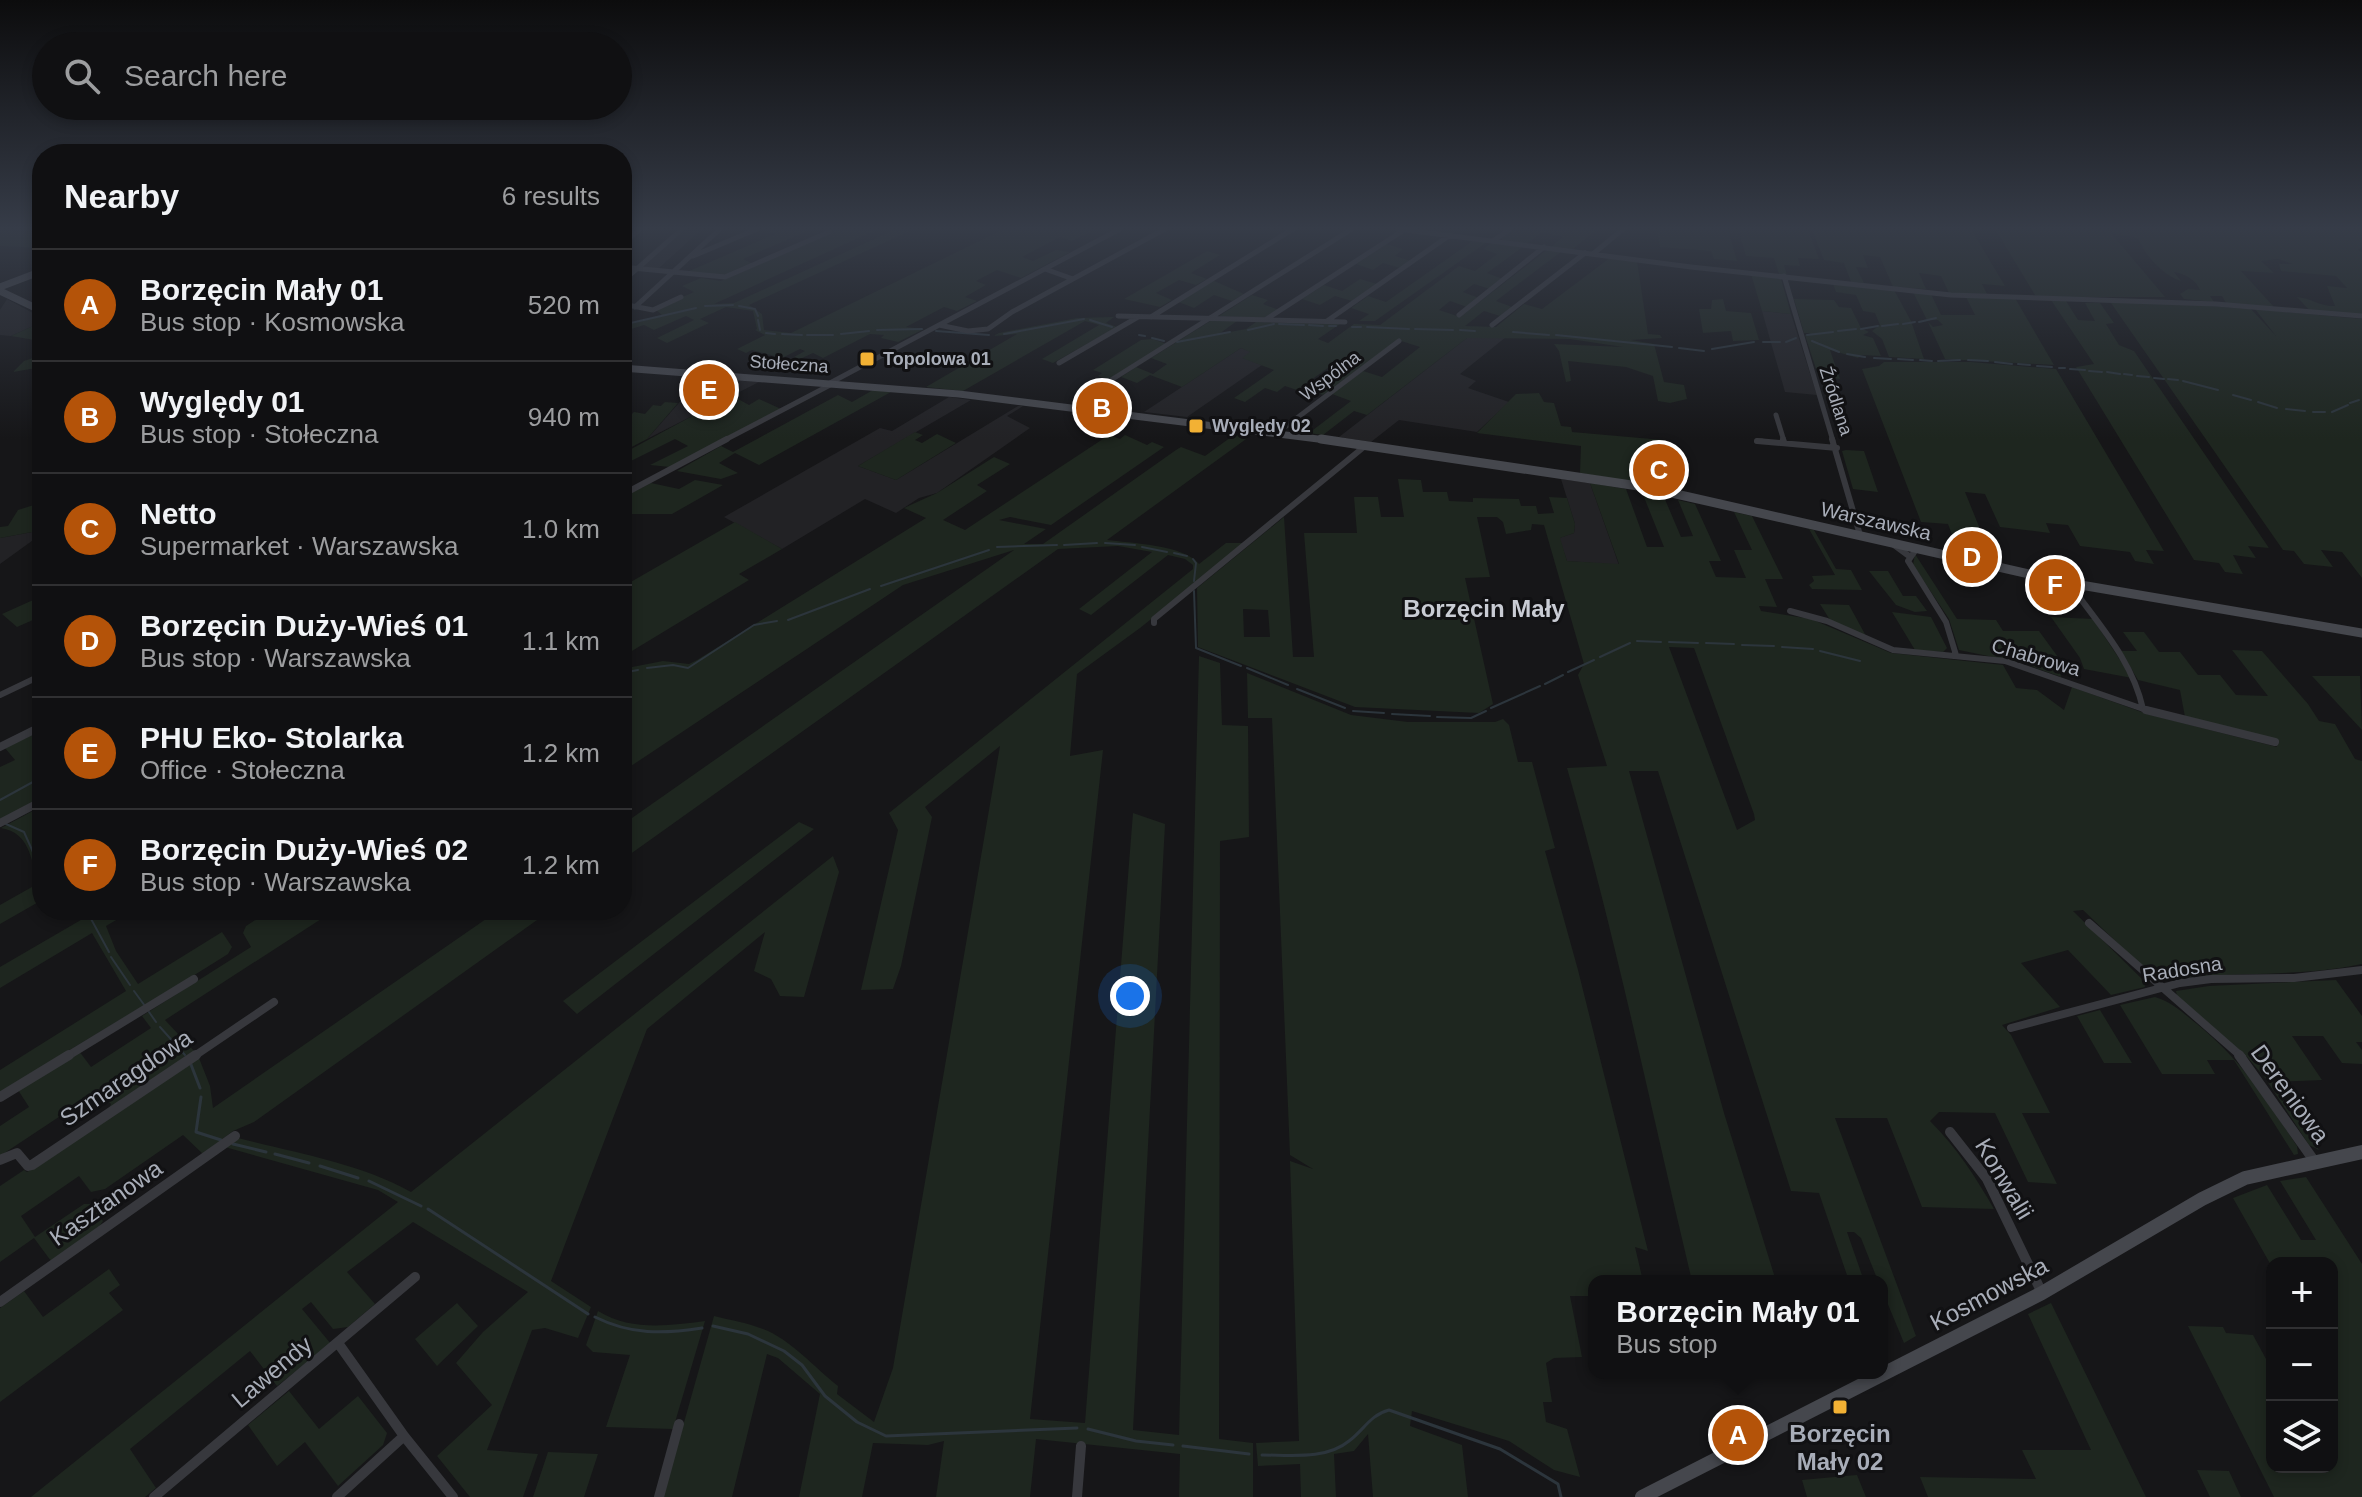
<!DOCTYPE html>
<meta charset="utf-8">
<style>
:root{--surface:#101012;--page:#19191b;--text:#f1f3f6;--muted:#9c9d9f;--line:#303032;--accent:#b45309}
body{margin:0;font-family:Helvetica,sans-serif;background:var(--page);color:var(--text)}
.controls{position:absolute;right:24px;bottom:24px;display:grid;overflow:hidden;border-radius:16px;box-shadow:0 4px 12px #0003}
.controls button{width:72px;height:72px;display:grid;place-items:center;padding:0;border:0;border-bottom:2px solid var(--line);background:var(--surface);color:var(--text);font:40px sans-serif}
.you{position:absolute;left:1130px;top:996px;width:28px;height:28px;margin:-20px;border:6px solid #fff;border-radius:50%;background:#1a73e8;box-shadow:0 0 0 12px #1a73e833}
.badge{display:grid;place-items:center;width:52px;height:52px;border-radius:50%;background:var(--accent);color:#fff;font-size:26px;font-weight:700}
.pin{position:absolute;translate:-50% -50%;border:4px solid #fff;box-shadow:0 2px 8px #0006}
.popup{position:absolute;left:1588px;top:1275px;width:300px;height:104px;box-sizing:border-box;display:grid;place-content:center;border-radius:16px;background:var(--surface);filter:drop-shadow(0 2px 6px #0005);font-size:26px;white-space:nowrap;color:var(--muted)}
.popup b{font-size:30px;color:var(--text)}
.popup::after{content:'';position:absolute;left:50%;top:100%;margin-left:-16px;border:16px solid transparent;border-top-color:var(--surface)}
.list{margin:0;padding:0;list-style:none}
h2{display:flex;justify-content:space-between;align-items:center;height:104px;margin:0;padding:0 32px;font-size:34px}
h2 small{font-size:26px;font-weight:400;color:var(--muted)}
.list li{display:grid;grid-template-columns:52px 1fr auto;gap:24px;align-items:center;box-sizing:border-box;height:112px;padding:0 32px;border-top:2px solid var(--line)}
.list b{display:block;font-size:30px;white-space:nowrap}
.list p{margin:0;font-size:26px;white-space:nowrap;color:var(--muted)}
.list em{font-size:26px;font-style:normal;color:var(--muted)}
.icon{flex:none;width:44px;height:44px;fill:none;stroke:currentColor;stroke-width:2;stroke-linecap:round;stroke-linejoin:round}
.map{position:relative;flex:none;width:2362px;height:1497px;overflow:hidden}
.search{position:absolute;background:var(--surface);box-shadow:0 4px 12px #0003;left:32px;top:32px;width:600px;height:88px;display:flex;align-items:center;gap:20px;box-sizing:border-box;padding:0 28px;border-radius:44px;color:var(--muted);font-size:30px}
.panel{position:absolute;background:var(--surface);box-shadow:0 4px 12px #0003;left:32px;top:144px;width:600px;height:776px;border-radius:32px}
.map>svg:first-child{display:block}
</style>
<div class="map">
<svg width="2362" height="1497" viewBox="0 0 2362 1497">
<rect width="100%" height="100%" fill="#161618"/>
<!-- built -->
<path fill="#222225" d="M 685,229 L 702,229 L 658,269 L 642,267 Z
M 7,299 L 42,318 L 42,322 L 11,336 L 0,335 L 0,310 Z
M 1762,311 L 1791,314 L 1817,395 L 1785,392 Z
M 1506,337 L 1460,374 L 1476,381 L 1468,388 L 1509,402 L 1477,432 L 1399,420 L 1371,442 L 1339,437 L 1467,338 Z
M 1241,348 L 1251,352 L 1243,358 L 1262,365 L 1187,417 L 1144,412 Z
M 701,378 L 759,382 L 647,439 Z
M 949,397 L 971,400 L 858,466 L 896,480 L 1018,406 L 1023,406 L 1007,416 L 1030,428 L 937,493 L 919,498 L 896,513 L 865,499 L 782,549 L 724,517 L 880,428 L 892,431 Z
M 1561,479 L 1590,483 L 1619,565 L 1567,561 L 1559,538 L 1574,533 L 1575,524 Z
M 32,532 L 36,538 L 0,564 L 0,538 Z"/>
<!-- green -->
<path fill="#1e261f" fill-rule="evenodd" d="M 0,229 L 42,236 L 42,248 L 0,246 Z
M 764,229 L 812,229 L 743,259 L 753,264 L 726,276 L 687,272 L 775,234 Z
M 839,229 L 878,229 L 714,304 L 734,303 L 896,229 L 914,229 L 749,305 L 762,314 L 764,330 L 791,333 L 1004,229 L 1096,229 L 1072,241 L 1060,237 L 1022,257 L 1033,261 L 1056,250 L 1070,252 L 1021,278 L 997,270 L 976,281 L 986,285 L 965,297 L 977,301 L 957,311 L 944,307 L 906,327 L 924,329 L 898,342 L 881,338 L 884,335 L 870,334 L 823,358 L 813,353 L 800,359 L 794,357 L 805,351 L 800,349 L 782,358 L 752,350 L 746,353 L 737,349 L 765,335 L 755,330 L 757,329 L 753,311 L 726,307 L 700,319 L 709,323 L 667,343 L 657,338 L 694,320 L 686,316 L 654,330 L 644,325 L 622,332 L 622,326 L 663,316 L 655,309 L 694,292 L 682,286 L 701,278 L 721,281 Z
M 1512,229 L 1597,229 L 1572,250 L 1551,247 L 1563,237 L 1543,232 L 1526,244 L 1498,239 Z
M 1657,229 L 1728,229 L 1737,261 L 1714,259 L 1711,251 L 1660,247 Z
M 1738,229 L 1808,229 L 1819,259 L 1798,258 L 1800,266 L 1784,265 L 1787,275 L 1779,274 L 1774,258 L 1746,256 Z
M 1812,229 L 1971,229 L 2005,286 L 1982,284 L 1987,294 L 1949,293 L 1941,276 L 1919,273 L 1926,289 L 1893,287 L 1880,257 L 1863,255 L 1868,268 L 1856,267 L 1864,283 L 1851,282 L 1844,263 L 1824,260 Z
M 1995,229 L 2362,230 L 2362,247 L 2358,250 L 2362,252 L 2362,314 L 2310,311 L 2297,297 C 2311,298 2321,307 2335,306 L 2327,286 L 2347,288 L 2336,276 L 2281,271 L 2279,264 L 2293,264 L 2278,259 L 2261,261 L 2274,273 L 2241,271 L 2274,307 L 2226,303 L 2222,296 L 2210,296 L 2214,302 L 2184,299 L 2180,294 L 2188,289 L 2200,290 C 2197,281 2184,273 2174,272 L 2181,281 C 2162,275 2144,254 2138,238 L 2111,233 L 2165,297 L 2040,297 L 2035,295 Z
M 1474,240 L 1487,242 L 1375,321 L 1359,321 L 1369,314 L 1351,308 L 1368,296 L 1386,302 Z
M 1492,243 L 1524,246 L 1487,273 L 1503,279 L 1490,289 L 1474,284 L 1463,292 L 1479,298 L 1467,307 L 1450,301 L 1439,310 L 1460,317 L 1548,249 L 1562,251 L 1496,301 L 1512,307 L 1500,316 L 1484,311 L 1465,326 L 1496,327 L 1524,304 L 1542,309 L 1611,257 L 1637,261 L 1648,334 L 1660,335 L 1662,338 L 1631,340 L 1654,344 L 1664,382 L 1684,385 L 1687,399 L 1670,403 L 1658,401 L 1653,376 L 1626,367 L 1568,361 L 1571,381 L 1566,382 L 1559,351 L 1554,344 L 1623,347 L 1570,339 L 1467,338 L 1367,415 L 1354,411 L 1323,435 L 1309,433 L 1351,401 L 1332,394 L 1363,371 L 1382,377 L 1420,347 L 1398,340 L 1323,395 L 1312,391 L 1342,368 L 1332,365 L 1297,390 L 1285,386 L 1277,392 L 1265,388 L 1245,402 L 1234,398 L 1274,370 L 1242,358 L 1250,352 L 1241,348 L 1182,387 L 1150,375 L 1137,383 L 1121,377 L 1136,367 L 1153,374 L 1167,364 L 1151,358 L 1212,320 L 1237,321 L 1219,334 L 1246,329 L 1256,322 L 1340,324 L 1318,339 L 1328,343 L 1354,324 L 1380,325 L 1459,266 L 1475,271 L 1497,254 L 1483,249 Z
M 1387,244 L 1403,249 L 1395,256 L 1411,261 L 1400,268 L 1383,263 L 1373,270 L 1356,264 Z
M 1207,251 L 1220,255 L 1191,273 L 1207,279 L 1196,285 L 1179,280 L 1156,293 L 1172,300 L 1160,307 L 1124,299 Z
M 1751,274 L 1781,279 L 1791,314 L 1762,311 Z
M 1360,279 L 1377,284 L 1352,301 L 1335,296 L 1320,305 L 1302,299 L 1324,285 L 1342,291 Z
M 1212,280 L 1244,294 L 1232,301 L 1214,295 L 1194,308 L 1176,301 Z
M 1833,284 L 1894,290 L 1911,321 L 1924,359 L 1889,357 L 1882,339 L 1872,331 L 1880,325 L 1875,313 L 1863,311 L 1856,295 L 1836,292 Z
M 1913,292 L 1931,294 L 1941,315 L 1975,315 L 1966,297 L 2015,298 L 2054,365 L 1945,359 L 1928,322 L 1933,327 L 1943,325 L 1938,320 L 1927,320 Z
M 1252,295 L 1268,300 L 1263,304 L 1279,310 L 1264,318 L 1219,316 Z
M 1723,299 L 1726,311 L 1751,313 L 1759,340 L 1733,341 L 1731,331 L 1703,333 L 1699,309 L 1711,309 L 1712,300 Z
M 1794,299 L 1834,300 L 1839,307 L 1851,308 L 1861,328 L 1869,332 L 1863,335 L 1873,338 L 1881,356 L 1861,355 L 1858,358 L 1830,350 L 1840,379 L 1818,375 L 1805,335 L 1811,333 L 1804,333 Z
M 2051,300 L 2066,301 L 2078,320 L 2095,321 L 2085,303 L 2100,303 L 2114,323 L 2106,324 L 2119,345 L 2134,351 L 2269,548 L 2248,546 L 2256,558 L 2233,555 L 2243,574 L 2225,572 L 2219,563 L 2194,560 L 2076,367 L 2094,364 Z
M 2111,303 L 2168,303 L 2251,309 L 2276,336 L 2255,309 L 2362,319 L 2362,578 L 2342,552 L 2321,550 L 2333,567 L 2304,564 L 2294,551 L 2283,550 Z
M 1114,317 L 1106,323 L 1117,327 L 1053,363 L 1042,359 L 1099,325 L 1085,321 L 963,391 L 926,387 L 1017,334 L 993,336 L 999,333 L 1077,318 Z
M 42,322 L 42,367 L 13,372 L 24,361 L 36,357 L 40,341 L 11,336 Z
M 1152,339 L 1167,344 L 1108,380 L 1098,376 L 1102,373 L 1093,370 L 1141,340 Z
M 1884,362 L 1971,362 L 2056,369 L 2164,551 L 2146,550 L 2154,564 L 2135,561 L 2130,552 L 2080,546 L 2068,525 L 2046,523 L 2050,533 L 2000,527 L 1985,494 L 1965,492 L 1993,561 L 1959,553 L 1948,524 L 1921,522 L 1862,369 L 1879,366 Z
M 873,390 L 891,392 L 759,465 L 735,453 L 719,463 L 738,473 L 721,479 L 677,471 L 721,446 L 733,452 L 838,395 L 852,402 Z
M 1539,393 L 1544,402 L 1554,403 L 1561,426 L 1571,427 L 1572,432 L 1663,440 L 1670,488 L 1580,473 L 1581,446 L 1477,433 L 1516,394 Z
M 738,399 L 749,405 L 759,399 L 781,409 L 670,467 L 650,465 L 688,446 L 675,439 L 631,461 L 622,460 L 622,454 L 696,414 L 703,417 Z
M 665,402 L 678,403 L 647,439 L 622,452 L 622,424 L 634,412 L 645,414 L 653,405 L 661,406 Z
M 915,432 L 923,435 L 915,440 L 922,443 L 937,434 L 956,443 L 896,480 L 858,466 Z
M 1238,432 L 1253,434 L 1107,540 C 1129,543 1185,545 1199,564 L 1226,543 L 1246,543 L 1140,628 L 1077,674 L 1070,756 L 1103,750 L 1030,1419 L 1085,1423 L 1133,813 L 1165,824 L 1133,1430 L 1179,1435 L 1199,656 L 1220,663 L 1222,725 L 1248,726 L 1249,837 L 1220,841 L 1219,1439 L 1253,1443 L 1253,1497 L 1179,1497 L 1180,1454 L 1036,1439 L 1030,1497 L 936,1497 L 944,1441 L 928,1445 L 873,1443 L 862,1497 L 799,1497 L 820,1394 L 778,1358 L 767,1354 L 732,1497 L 663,1497 L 714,1316 C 730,1320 748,1323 763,1329 C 790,1339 815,1368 838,1386 L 837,1394 L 874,1422 L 893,1368 L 1000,746 L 925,807 L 932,817 L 901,966 L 893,989 L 861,990 L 898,830 L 889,813 L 1193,569 L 1193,565 L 1185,559 L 1168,555 L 1091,615 L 1079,609 L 1152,552 L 1118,546 L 1058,549 L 622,860 L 622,825 L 1014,550 L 903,585 L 622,772 L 622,669 L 663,661 L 689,664 L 697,660 L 926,518 L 904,508 L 937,493 L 994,457 L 1010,464 L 977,485 L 987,491 L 943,520 L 965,530 L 1109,435 L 1120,439 L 1125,435 L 1147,445 L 1152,442 L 1164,447 L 1051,525 L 1010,517 L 999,520 L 1046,529 L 1024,544 L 1043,544 L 1176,450 L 1181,447 L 1205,456 Z
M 1846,450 L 1864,451 L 1878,492 L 1853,489 L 1842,451 Z
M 1398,479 L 1421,480 L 1423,492 L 1447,492 L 1449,501 L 1473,502 L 1473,498 L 1519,499 L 1521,506 L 1536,506 L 1538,514 L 1554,513 L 1549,497 L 1567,498 L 1575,524 L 1574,533 L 1560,538 L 1567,561 L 1619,564 L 1590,483 L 1626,489 L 1647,547 L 1664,547 L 1642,492 L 1664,497 L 1681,537 L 1693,536 L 1678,500 L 1695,504 L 1721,561 L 1709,561 L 1716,577 L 1746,578 L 1734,550 L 1752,550 L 1734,512 L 1752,516 L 1783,579 L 1765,579 L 1777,607 L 1759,606 L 1761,611 L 1811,619 L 1891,653 L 2003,665 L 2016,688 L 2037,690 L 2064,710 L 2072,687 L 2147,714 L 2277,747 L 2272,739 L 2185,717 L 2180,690 L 2138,680 L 2121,651 L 2137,651 L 2123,632 L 2144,632 L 2159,652 L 2180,652 L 2198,675 L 2220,675 L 2236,695 L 2268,696 L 2232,650 L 2262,651 L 2308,704 L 2319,721 L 2335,724 L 2355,759 L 2362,761 L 2362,964 C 2310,975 2257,973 2204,976 C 2186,977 2171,983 2154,978 L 2083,910 L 2073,911 L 2144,981 L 2145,987 L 2111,995 L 2068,950 L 2021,963 L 2060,1007 L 2002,1025 L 2011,1035 L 2050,1113 L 2022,1113 L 2057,1184 L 2028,1182 L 1995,1113 L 1939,1112 L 1930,1121 C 1957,1148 1975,1176 1994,1209 L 1922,1207 L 1887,1118 L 1835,1118 L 1916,1336 L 1904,1343 L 1882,1290 L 1882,1281 L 1878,1281 L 1861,1238 L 1854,1232 L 1847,1232 L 1864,1281 L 1849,1281 L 1819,1193 L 1791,1191 L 1658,771 L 1629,771 L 1724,1113 L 1776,1281 L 1692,1281 C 1651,1110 1616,937 1567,768 L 1607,766 L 1578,675 L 1584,664 L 1544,525 L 1532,524 L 1531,530 L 1506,534 L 1503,522 L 1497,517 L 1477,517 L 1490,577 L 1465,578 L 1493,704 L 1479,713 L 1355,707 L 1198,647 L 1197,588 L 1284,517 L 1293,657 L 1314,657 L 1304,533 L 1357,533 L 1354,497 L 1378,497 L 1381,517 L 1404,517 ZM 1243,609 L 1268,610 L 1270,637 L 1244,637 ZM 1669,647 L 1694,648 L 1754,814 L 1755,820 L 1737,830 Z
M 695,480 L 723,485 L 672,514 L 622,514 L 622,498 L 651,483 L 679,489 Z
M 37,504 L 42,506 L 42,534 L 36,538 L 32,532 L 0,538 L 0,527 L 8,526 L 18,510 Z
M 735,522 L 782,549 L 739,574 L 749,580 L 622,657 L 622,587 Z
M 1809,529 L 1814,530 L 1836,569 L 1851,570 L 1862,590 L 1812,589 L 1809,585 L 1814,581 L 1812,576 L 1835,575 Z
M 1915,554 L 1957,619 L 1996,620 L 2003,631 L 2039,631 L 2058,657 L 2061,677 L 2022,663 L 1959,650 L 1949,619 L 1913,565 Z
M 1869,571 L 1888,571 L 1903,596 L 1916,596 L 1927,611 L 1915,612 L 1896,605 Z
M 42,596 L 42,616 L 17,627 L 2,614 Z
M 1820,604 L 1849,605 L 1866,636 L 1830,620 Z
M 1892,612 L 1931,617 L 1947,648 L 1943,652 L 1915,650 Z
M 2051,617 L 2093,619 L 2132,678 L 2084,669 L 2080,658 Z
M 1247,673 L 1351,715 L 1408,722 L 1495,722 L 1503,719 L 1509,725 L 1518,762 L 1532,762 L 1555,848 L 1545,851 L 1578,970 L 1648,1251 L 1635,1247 L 1643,1281 L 1594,1281 L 1594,1296 L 1570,1296 L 1582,1357 L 1554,1358 L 1546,1363 L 1552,1402 L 1543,1402 L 1546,1422 L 1567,1429 L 1580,1477 L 1554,1470 L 1509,1441 L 1412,1411 L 1410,1426 L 1462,1445 L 1468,1497 L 1373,1497 L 1368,1434 L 1354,1451 L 1334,1454 L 1336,1497 L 1301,1497 L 1300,1464 L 1258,1466 L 1256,1443 L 1299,1441 L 1290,1161 L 1313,1169 L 1290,1155 L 1272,718 L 1248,718 Z
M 2312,676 L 2360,676 L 2362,730 Z
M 42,730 L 42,800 L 0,822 L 0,767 L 15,760 L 5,748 Z
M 42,806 L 42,900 L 0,924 L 0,905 L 39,883 C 30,858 30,833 1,828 Z
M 799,822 L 814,829 L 577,1014 L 563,1001 Z
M 833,856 L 839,872 L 804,997 L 780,996 L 771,979 L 754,971 L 765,932 L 647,1029 L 551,1281 L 591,1307 L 578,1338 L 545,1328 L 532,1330 L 487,1450 L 538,1454 L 523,1497 L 470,1497 L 437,1456 L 492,1405 L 456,1363 L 483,1332 L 528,1292 L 413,1222 L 347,1272 L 375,1304 L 348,1327 L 333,1329 L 311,1302 L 302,1309 L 331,1344 L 277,1386 L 250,1351 L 130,1449 L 156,1488 L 145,1497 L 31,1497 L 398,1202 L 378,1190 L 225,1147 L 238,1138 C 295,1153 359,1163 411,1192 Z
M 76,910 L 133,910 L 106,926 L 116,951 L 138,984 L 222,932 L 232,947 L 228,954 C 153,1002 75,1045 0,1093 L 0,1070 L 126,991 L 92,933 L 0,988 L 0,967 L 86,917 Z
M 271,910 L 335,910 L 165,1020 L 195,1052 L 108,1110 L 111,1104 L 98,1091 L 0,1156 L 0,1126 L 29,1107 L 18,1090 L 79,1051 L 91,1067 L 151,1028 L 142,1016 L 251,947 L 243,933 L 246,926 Z
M 499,910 L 551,910 L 254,1122 L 233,1131 L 203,1154 L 183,1135 L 105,1189 L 91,1192 L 79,1176 L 21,1216 L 35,1237 L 84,1204 L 90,1204 L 103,1221 L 99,1227 L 51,1261 L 34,1238 L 0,1262 L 0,1186 L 24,1170 L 27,1172 L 199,1058 L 210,1086 L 213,1108 Z
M 2336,980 L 2362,1016 L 2362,1042 L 2356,1042 L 2362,1050 L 2362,1064 L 2342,1063 L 2323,1036 L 2292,1036 L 2322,1080 L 2274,1082 L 2319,1150 L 2309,1145 L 2265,1078 L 2248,1058 L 2177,996 L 2176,991 L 2209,986 Z
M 2155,997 C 2172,1002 2183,1013 2197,1024 C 2244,1063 2264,1096 2297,1146 L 2298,1154 L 2294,1155 L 2234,1060 L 2207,1060 L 2215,1074 L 2162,1074 L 2120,1005 Z
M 2100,1010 L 2132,1063 L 2104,1063 L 2077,1016 Z
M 2306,1177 L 2362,1264 L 2362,1497 L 2274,1497 L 2188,1326 L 2223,1327 L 2226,1333 L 2253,1335 L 2272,1370 L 2272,1467 L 2332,1467 L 2332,1381 L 2338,1381 L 2332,1371 L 2332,1263 L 2272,1263 L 2272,1267 L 2233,1198 L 2267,1185 L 2301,1240 L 2316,1240 L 2280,1181 Z
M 109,1269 L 120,1285 L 109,1293 L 123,1310 L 0,1402 L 0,1308 L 24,1291 L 43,1317 Z
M 457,1303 L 478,1326 L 437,1366 L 415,1339 Z
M 2051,1303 L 2146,1497 L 1928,1497 L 1920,1477 L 2036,1479 L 2022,1450 L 2091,1450 L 2028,1314 Z
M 598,1311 C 631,1331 667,1326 705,1321 L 673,1429 L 606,1427 L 630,1355 L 593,1352 L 586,1345 Z
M 289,1391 L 319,1429 L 358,1396 L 387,1433 L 383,1445 L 338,1486 L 305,1442 L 277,1466 L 248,1425 Z
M 548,1452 L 598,1454 L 584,1497 L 533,1497 Z
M 2197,1470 L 2229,1471 L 2241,1497 L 2210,1497 Z
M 1857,1475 L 1866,1497 L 1807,1497 L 1802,1480 Z"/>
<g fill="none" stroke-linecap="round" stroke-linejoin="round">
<!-- stream-far1 -->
<path stroke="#2c353c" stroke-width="2" d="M 705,306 L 733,305
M 739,306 L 755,309 L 758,316
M 758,320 L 760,330
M 1090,320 L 1112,327
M 1919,322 L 1936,318
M 1279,324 L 1304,325
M 1903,324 L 1915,322
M 622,325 L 696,308
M 1309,325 L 1323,326
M 1329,326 L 1336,326
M 1882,326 L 1898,324
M 1352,327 L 1361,327
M 1367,327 L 1409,329
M 1415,329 L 1453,330
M 1861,329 L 1878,326
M 877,330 L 922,329
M 1248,330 L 1274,324
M 1460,330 L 1475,331
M 936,331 L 989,335
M 1838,331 L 1856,329
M 1513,332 L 1549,335
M 766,333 L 775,334
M 782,334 L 802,335
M 841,334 L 869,331
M 1004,334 L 1084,319
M 807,335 L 833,335
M 1139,335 L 1145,336
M 1556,335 L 1672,347
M 1807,335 L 1833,332
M 1152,338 L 1164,341
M 1812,341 L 1839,352
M 1177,342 L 1230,332
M 1763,342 L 1780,342
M 1786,342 L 1796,338
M 1679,348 L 1704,351
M 1712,349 L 1754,342
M 1847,354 L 1865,357
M 1874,358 L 1891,359
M 1898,359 L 1913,360
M 1920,360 L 1932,361
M 1968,360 L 1988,361
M 1938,361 L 1960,360
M 1995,362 L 2012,364
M 2018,364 L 2030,365
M 2037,366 L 2052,367
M 2059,368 L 2065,368
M 2070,369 L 2085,370
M 2089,371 L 2102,372
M 2107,372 L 2120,374
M 2124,374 L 2132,375
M 2137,376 L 2149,377
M 2154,378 L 2164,379
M 2168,379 L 2178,380
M 2183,381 L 2218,390
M 2233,395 L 2251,400
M 2258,402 L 2277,408
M 2350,403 L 2359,400
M 2286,409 L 2305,411
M 2313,412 L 2325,412
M 2332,412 L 2348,405
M 1105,543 L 1135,545
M 1064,545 L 1097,543
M 997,547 L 1057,545
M 1142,547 L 1167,552
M 1174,553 L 1187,556
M 1193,559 L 1196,563 L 1194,581
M 881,586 L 989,550
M 1194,591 L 1196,648 L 1241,666
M 788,620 L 870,589
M 1637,641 L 1661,642
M 1669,642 L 1698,643
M 1706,643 L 1734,644
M 1742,645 L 1774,646
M 1782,647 L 1813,649
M 1820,651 L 1860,661
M 1600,657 L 1630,643
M 647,668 L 673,665 L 688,668 L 754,625 L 777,621
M 1247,668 L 1288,685
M 1568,672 L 1594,660
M 622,673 L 638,670
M 1545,684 L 1563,675
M 1297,689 L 1345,708
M 1491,708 L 1540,686
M 1353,711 L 1384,713
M 1392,714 L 1430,716
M 1437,717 L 1471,718 L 1486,711
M 0,800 L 42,777
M 6,824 L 24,832 L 37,861
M 38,866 L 42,875
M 83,910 L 86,912
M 90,917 L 109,952
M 111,957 L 130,985
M 134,991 L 145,1006
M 149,1012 L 156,1022
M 160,1027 L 185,1055"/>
<!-- stream -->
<path stroke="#2c353c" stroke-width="3" d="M 190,1062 L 200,1088
M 201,1097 L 196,1132 L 221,1140
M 233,1144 L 266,1152
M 275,1154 L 309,1163
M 320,1166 L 358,1178
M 369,1181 L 421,1206
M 428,1209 L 588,1314
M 595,1317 C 631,1335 663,1334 702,1328
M 713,1326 L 748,1334 L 784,1351 L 802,1365 L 825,1396 L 857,1422 L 886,1436 L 1077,1428
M 1088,1429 L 1136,1441 L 1173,1445
M 1183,1446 L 1249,1454
M 1262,1455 C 1290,1455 1326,1460 1349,1441 C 1364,1430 1370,1415 1389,1410 L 1500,1449 L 1558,1484 L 1561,1497"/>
<!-- street-far3 -->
<path stroke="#37383d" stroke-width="5" d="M 1398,229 L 1691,267 L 1951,295 L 2216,304 L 2362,316
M 1493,241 L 1510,229
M 622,244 L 640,229
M 1593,254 L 1623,229
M 693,256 L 757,229
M 622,267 L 725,277 L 829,232
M 1045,269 L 1073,279
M 1784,276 L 1833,441
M 622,282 L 682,229
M 622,304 L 653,310 L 681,297
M 635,307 L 720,229
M 1459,315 L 1544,247
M 1118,316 L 1345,322
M 1151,317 L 1293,229
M 1265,320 L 1404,230
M 1327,321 L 1450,235
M 939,325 L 968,331 L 988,329 L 1012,312 L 1165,229
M 1492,325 L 1585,253
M 1059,363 L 1138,317
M 830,383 L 1120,229
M 1073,408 L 1076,402 L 1352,229
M 1776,415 L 1784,441
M 1277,433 L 1399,341
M 723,441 L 832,384
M 1757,441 L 1762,441"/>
<!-- street-far2 -->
<path stroke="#37383d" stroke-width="6" d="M 1783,439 L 1784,443
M 1832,439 L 1860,535
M 1757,441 L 1837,448
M 622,495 L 727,439
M 1890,542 L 1909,556
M 1917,548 L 1908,561 L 1946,622 L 1956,655
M 2069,583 C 2098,624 2132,659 2143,709
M 1790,611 L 1827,621 L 1893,650 L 2005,661 L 2152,712
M 1154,623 L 1154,619 L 1365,446
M 0,695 L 42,675"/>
<!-- street-far1 -->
<path stroke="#37383d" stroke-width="8" d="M 2146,710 L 2275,742
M 0,747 L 42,726
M 0,823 L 42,801
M 2089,923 L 2242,1057
M 2011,1028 L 2180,983 L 2211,979 L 2294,978 L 2362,970
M 66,1057 L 194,979
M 193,1057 L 274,1002"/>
<!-- street -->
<path stroke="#37383d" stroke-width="10" d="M 2239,1055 L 2315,1162
M 0,1097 L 69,1055
M 1950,1132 L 1987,1179 L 2042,1293
M 0,1160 L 17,1153 L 28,1166 L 32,1165 L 196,1055
M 0,1302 L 235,1136
M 338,1343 L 404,1436 L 453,1497
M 154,1497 L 415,1277
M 337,1497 L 404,1436
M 659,1497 L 679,1424
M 1077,1497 L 1081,1446"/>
<!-- secondary-far2 -->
<path stroke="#45474d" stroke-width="7" d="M 0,287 L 42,271
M 2,292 L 42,311
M 622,368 L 959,394 L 1334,441"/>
<!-- secondary-far1 -->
<path stroke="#45474d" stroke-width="9" d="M 1321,439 L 1645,487 L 2069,583 L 2362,633"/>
<!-- secondary -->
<path stroke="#45474d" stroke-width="14" d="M 1642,1497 L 2042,1293 L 2202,1199 L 2245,1178 L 2362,1152"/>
</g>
<!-- sky -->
<linearGradient id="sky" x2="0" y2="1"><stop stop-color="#0c0c0d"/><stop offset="0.52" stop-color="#363c48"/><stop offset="1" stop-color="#363c48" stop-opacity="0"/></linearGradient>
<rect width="2362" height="439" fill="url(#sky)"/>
<!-- markers -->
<g fill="#f2b134" stroke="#111113" stroke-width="3">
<rect x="859" y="351" width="16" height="16" rx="4"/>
<rect x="1188" y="418" width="16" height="16" rx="4"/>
<rect x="1832" y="1399" width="16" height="16" rx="4"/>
</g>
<g text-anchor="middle" stroke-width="6" stroke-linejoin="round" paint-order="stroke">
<!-- far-poi labels -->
<g font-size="18" font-weight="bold" fill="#a8adb8" stroke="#111113" text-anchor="start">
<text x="883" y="365">Topolowa 01</text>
<text x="1212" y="432">Wyględy 02</text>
</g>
<!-- far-street labels -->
<g font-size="18" fill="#a8adb8" stroke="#111113">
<text transform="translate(789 364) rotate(4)" y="6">Stołeczna</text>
<text transform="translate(1330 376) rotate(-37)" y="6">Wspólna</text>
<text transform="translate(1836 401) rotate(72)" y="6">Źródlana</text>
</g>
<!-- street labels -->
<g font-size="20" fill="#a8adb8" stroke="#111113">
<text transform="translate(1876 521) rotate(13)" y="7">Warszawska</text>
<text transform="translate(2036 657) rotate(16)" y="7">Chabrowa</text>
<text transform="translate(2182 969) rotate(-9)" y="7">Radosna</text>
</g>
<!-- quarter labels -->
<g font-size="24" font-weight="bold" fill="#c9ccd4" stroke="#111113">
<text x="1484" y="617">Borzęcin Mały</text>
</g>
<!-- near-street labels -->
<g font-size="24" fill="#a8adb8" stroke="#111113">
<text transform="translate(126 1078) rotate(-34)" y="8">Szmaragdowa</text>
<text transform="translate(2290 1094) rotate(54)" y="8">Dereniowa</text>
<text transform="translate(2004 1179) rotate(59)" y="8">Konwalii</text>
<text transform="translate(106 1203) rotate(-35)" y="8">Kasztanowa</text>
<text transform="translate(1989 1294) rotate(-28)" y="8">Kosmowska</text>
<text transform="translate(272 1372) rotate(-40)" y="8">Lawendy</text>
</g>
<!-- near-poi labels -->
<g font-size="24" font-weight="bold" fill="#a8adb8" stroke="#111113">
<text x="1840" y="1442">Borzęcin<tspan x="1840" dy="28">Mały 02</tspan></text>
</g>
</g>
</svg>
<div class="controls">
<button>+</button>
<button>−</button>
<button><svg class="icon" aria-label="layers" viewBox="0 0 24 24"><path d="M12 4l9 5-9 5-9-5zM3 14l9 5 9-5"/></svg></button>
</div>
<div class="you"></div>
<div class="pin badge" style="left:1738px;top:1435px">A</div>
<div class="popup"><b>Borzęcin Mały 01</b>Bus stop</div>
<div class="pin badge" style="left:1102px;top:408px">B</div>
<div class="pin badge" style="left:1659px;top:470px">C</div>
<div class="pin badge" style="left:1972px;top:557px">D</div>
<div class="pin badge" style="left:709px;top:390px">E</div>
<div class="pin badge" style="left:2055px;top:585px">F</div>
<div class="search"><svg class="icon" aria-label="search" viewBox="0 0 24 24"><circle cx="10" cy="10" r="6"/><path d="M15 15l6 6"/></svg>Search here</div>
<section class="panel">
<h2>Nearby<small>6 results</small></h2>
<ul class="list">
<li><span class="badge">A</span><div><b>Borzęcin Mały 01</b><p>Bus stop · Kosmowska</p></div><em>520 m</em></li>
<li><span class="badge">B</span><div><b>Wyględy 01</b><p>Bus stop · Stołeczna</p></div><em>940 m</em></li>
<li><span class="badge">C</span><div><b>Netto</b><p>Supermarket · Warszawska</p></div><em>1.0 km</em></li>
<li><span class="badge">D</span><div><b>Borzęcin Duży-Wieś 01</b><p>Bus stop · Warszawska</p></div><em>1.1 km</em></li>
<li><span class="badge">E</span><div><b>PHU Eko- Stolarka</b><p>Office · Stołeczna</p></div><em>1.2 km</em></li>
<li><span class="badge">F</span><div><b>Borzęcin Duży-Wieś 02</b><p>Bus stop · Warszawska</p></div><em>1.2 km</em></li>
</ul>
</section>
</div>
